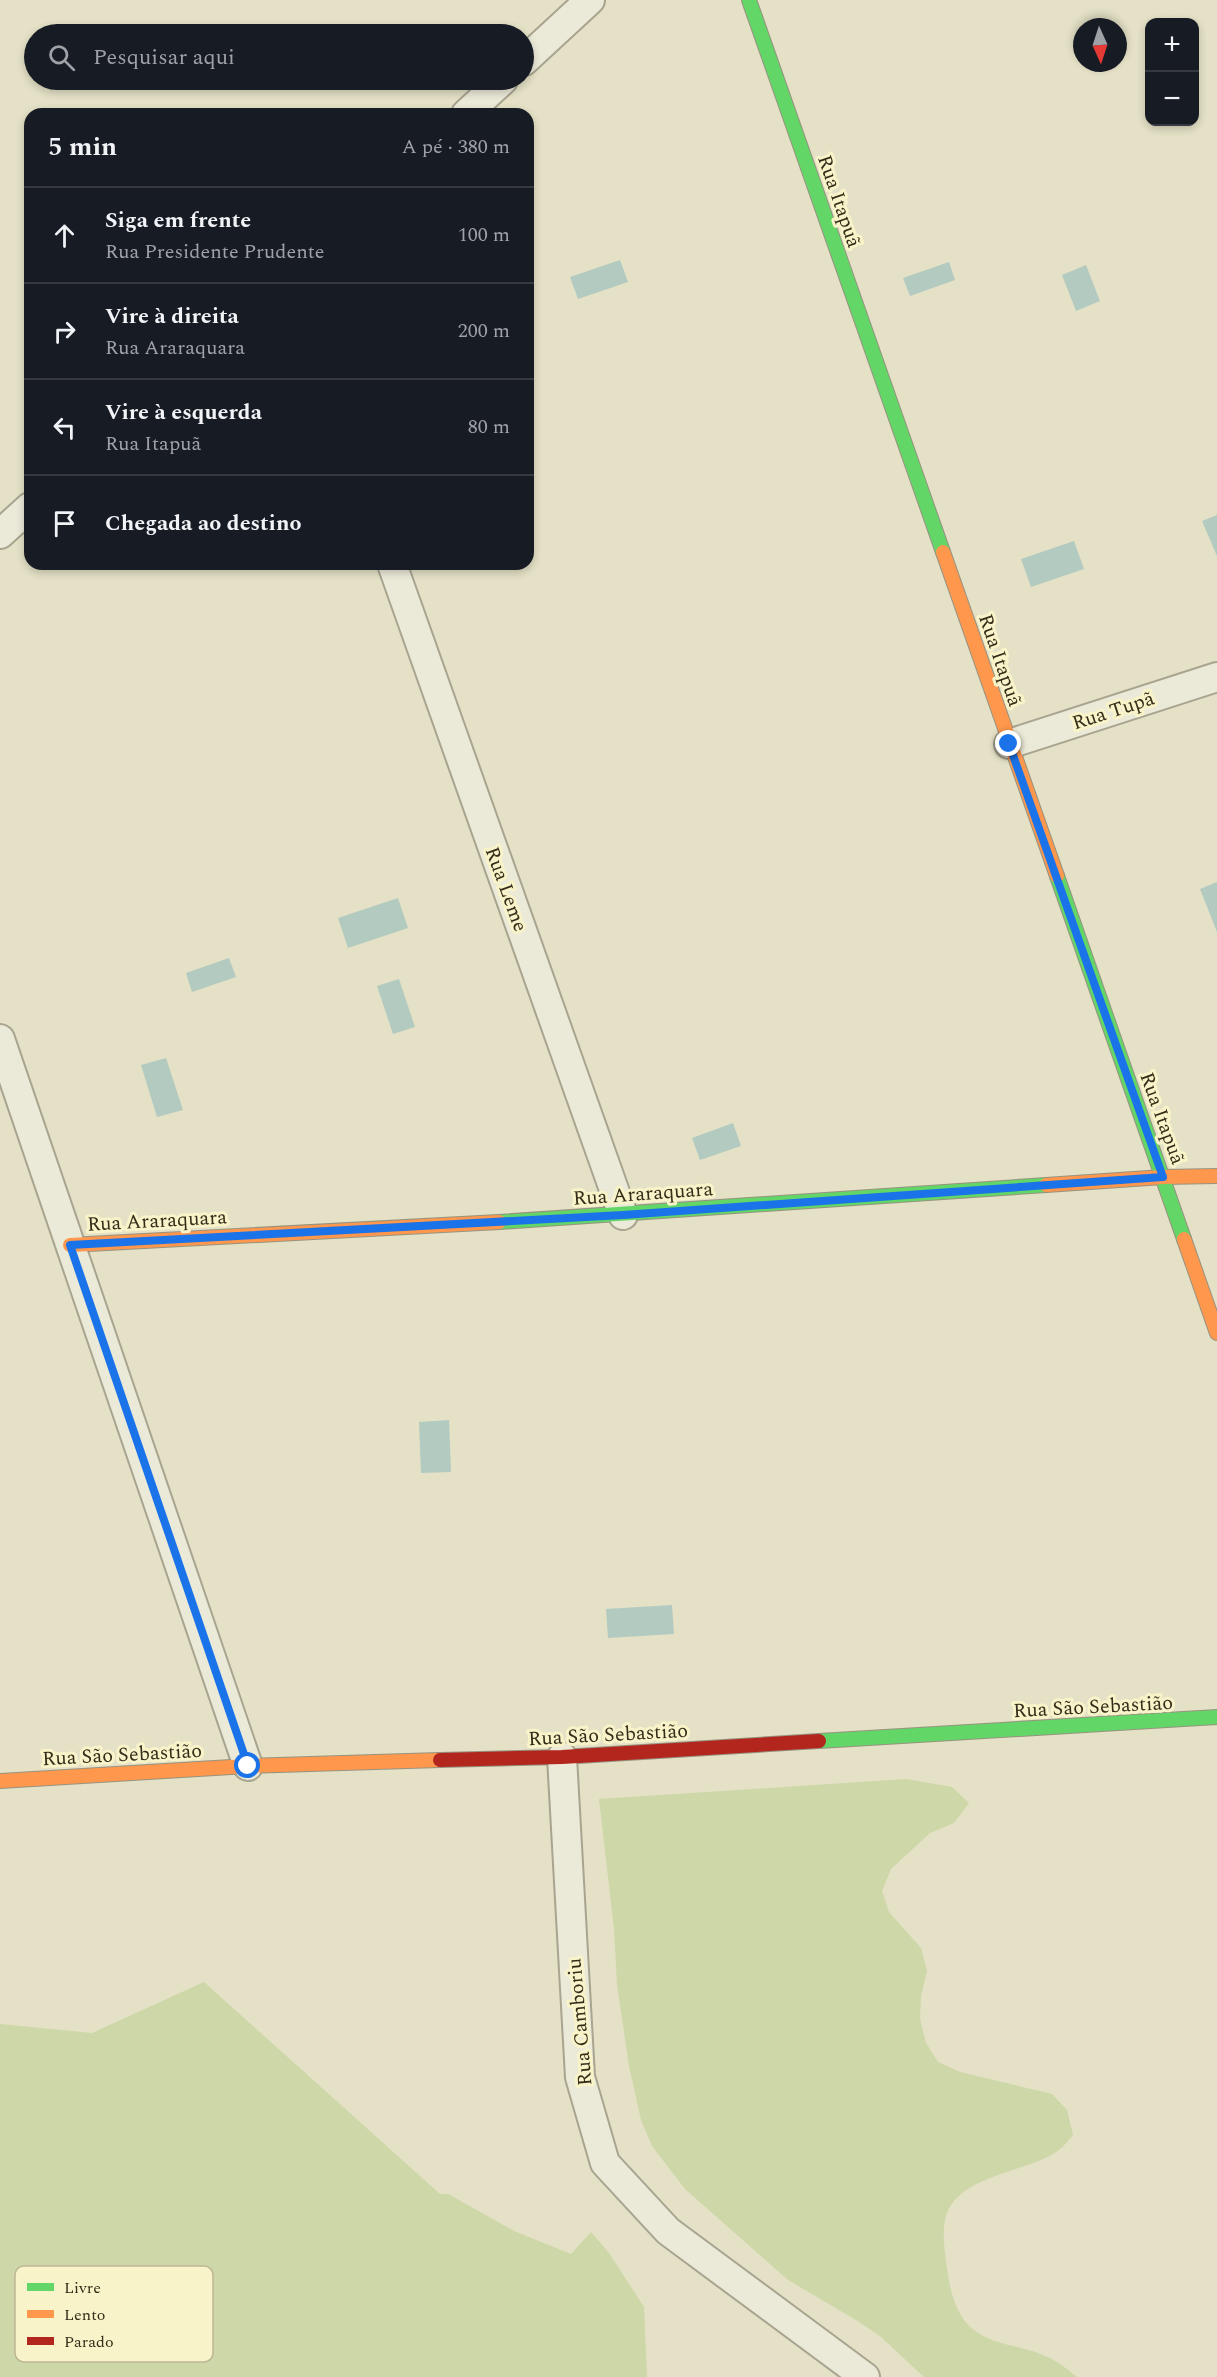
<!DOCTYPE html>
<html lang="pt">
<meta charset="utf-8">
<style>
:root{--surface:#171b24;--page:#242831;--text:#f1f3f6;--muted:#9ea1a6;--line:#363941}
body{margin:0;font-family:Spectral,serif;background:var(--page);color:var(--text)}
.controls{position:absolute;right:18px;top:18px;display:grid;overflow:hidden;border-radius:12px;box-shadow:0 3px 9px #0003}
.controls button{width:54px;height:54px;display:grid;place-items:center;padding:0;border:0;border-bottom:2px solid var(--line);background:var(--surface);color:var(--text);font:30px sans-serif}
.compass{position:absolute;left:1073px;top:18px;width:54px;height:54px;border-radius:50%;background:var(--surface);box-shadow:0 3px 9px #0003;rotate:177deg}
.stop{position:absolute;width:18px;height:18px;margin:-14px;border:4px solid #1a73e8;border-radius:50%;background:#fff}
.stop.end{background:#1a73e8;border-color:#fff;box-shadow:0 2px 6px #0008}
.list{margin:0;padding:0;list-style:none}
h2{display:flex;justify-content:space-between;align-items:center;height:78px;margin:0;padding:0 24px;font-size:26px}
h2 small{font-size:20px;font-weight:400;color:var(--muted)}
.list li{display:grid;grid-template-columns:39px 1fr auto;gap:18px;align-items:center;box-sizing:border-box;height:96px;padding:0 24px;border-top:2px solid var(--line)}
.list b{display:block;font-size:22px;white-space:nowrap}
.list p{margin:0;font-size:20px;white-space:nowrap;color:var(--muted)}
.list em{font-size:20px;font-style:normal;color:var(--muted)}
.icon{flex:none;width:33px;height:33px;fill:none;stroke:currentColor;stroke-width:2;stroke-linecap:round;stroke-linejoin:round}
.map{position:relative;flex:none;width:1217px;height:2377px;overflow:hidden}
.search{position:absolute;background:var(--surface);box-shadow:0 3px 9px #0003;left:24px;top:24px;width:510px;height:66px;display:flex;align-items:center;gap:15px;box-sizing:border-box;padding:0 21px;border-radius:33px;color:var(--muted);font-size:22px}
.panel{position:absolute;background:var(--surface);box-shadow:0 3px 9px #0003;left:24px;top:108px;width:510px;height:462px;border-radius:18px}
.map>svg:first-child{display:block}
</style>
<div class="map">
<svg width="1217" height="2377" viewBox="0 0 1217 2377">
<rect width="100%" height="100%" fill="#e4e1c6"/>
<!-- green -->
<path fill="#cdd7a7" d="M 906,1779 L 952,1787 L 969,1803 L 954,1823 L 930,1833 L 891,1869 L 882,1891 L 889,1912 L 921,1948 L 927,1971 L 921,1996 L 920,2019 L 926,2043 L 938,2062 L 960,2072 L 1052,2094 L 1067,2110 L 1073,2135 C 1067,2142 1061,2150 1053,2154 C 1021,2173 953,2177 945,2220 C 942,2236 945,2253 947,2269 C 950,2290 956,2317 974,2330 C 994,2346 1021,2345 1043,2355 C 1056,2360 1066,2368 1077,2377 L 924,2377 L 880,2336 L 856,2320 L 788,2280 L 685,2189 L 652,2146 L 641,2120 L 629,2066 L 617,1984 L 614,1929 L 599,1799 Z
M 204,1982 L 440,2194 L 448,2194 L 514,2231 L 571,2254 L 591,2232 L 609,2253 L 644,2307 L 647,2377 L 0,2377 L 0,2024 L 92,2033 Z"/>
<!-- water -->
<path fill="#b3cac0" d="M 620,260 L 628,282 L 578,299 L 570,277 Z
M 949,262 L 955,280 L 910,296 L 903,278 Z
M 1086,265 L 1100,301 L 1076,311 L 1062,275 Z
M 1217,515 L 1217,556 L 1202,521 Z
M 1074,541 L 1084,569 L 1031,587 L 1021,559 Z
M 1217,882 L 1217,932 L 1200,889 Z
M 398,898 L 408,928 L 348,948 L 338,918 Z
M 229,958 L 236,977 L 192,992 L 186,973 Z
M 399,979 L 415,1027 L 393,1034 L 377,986 Z
M 166,1058 L 183,1110 L 157,1117 L 141,1065 Z
M 733,1123 L 741,1146 L 700,1160 L 692,1138 Z
M 449,1420 L 451,1472 L 421,1473 L 419,1422 Z
M 672,1605 L 674,1634 L 608,1638 L 606,1609 Z"/>
<g fill="none" stroke-linecap="round" stroke-linejoin="round">
<defs>
<path id="street" d="M 524,61 L 590,0
M 466,114 L 503,80
M 0,534 L 30,507
M 392,564 L 623,1215
M 1009,744 L 1217,677
M 0,1039 L 248,1766
M 562,1757 L 580,2077 L 605,2163 L 668,2231 L 865,2377"/>
<path id="fast" d="M 749,0 L 943,552
M 1057,876 L 1184,1239
M 499,1222 L 1046,1185
M 819,1741 L 1217,1717"/>
<path id="slow" d="M 943,552 L 1057,876
M 1046,1185 L 1163,1177 L 1217,1176
M 1184,1239 L 1217,1333
M 70,1245 L 499,1222
M 0,1781 L 248,1766 L 440,1760"/>
<path id="jam" d="M 440,1760 L 562,1757 L 819,1741"/>
</defs>
<!-- street casing -->
<use href="#street" stroke="#a8a490" stroke-width="32"/>
<!-- fast casing -->
<use href="#fast" stroke="#979380" stroke-width="16"/>
<!-- slow casing -->
<use href="#slow" stroke="#979380" stroke-width="16"/>
<!-- jam casing -->
<use href="#jam" stroke="#979380" stroke-width="16"/>
<!-- street -->
<use href="#street" stroke="#ebe9d8" stroke-width="28"/>
<!-- fast -->
<use href="#fast" stroke="#63d668" stroke-width="14"/>
<!-- slow -->
<use href="#slow" stroke="#ff974d" stroke-width="14"/>
<!-- jam -->
<use href="#jam" stroke="#b3261e" stroke-width="14"/>
</g>
<g fill="none" stroke-linecap="round" stroke-linejoin="round">
<!-- route -->
<path stroke="#1a73e8" stroke-width="8" d="M 248,1766 L 70,1245 L 623,1215 L 1163,1177 L 1009,744"/>
</g>
<g text-anchor="middle" stroke-width="6" stroke-linejoin="round" paint-order="stroke">
<!-- street labels -->
<g font-size="20" fill="#352c19" stroke="#f8f3c9">
<text transform="translate(840 201) rotate(71)" y="7">Rua Itapuã</text>
<text transform="translate(1001 660) rotate(71)" y="7">Rua Itapuã</text>
<text transform="translate(1113 710) rotate(-18)" y="7">Rua Tupã</text>
<text transform="translate(507 889) rotate(70)" y="7">Rua Leme</text>
<text transform="translate(1163 1118) rotate(70)" y="7">Rua Itapuã</text>
<text transform="translate(643 1193) rotate(-4)" y="7">Rua Araraquara</text>
<text transform="translate(157 1220) rotate(-3)" y="7">Rua Araraquara</text>
<text transform="translate(1093 1706) rotate(-3)" y="7">Rua São Sebastião</text>
<text transform="translate(608 1734) rotate(-3)" y="7">Rua São Sebastião</text>
<text transform="translate(122 1754) rotate(-3)" y="7">Rua São Sebastião</text>
<text transform="translate(579 2022) rotate(-95)" y="7">Rua Camboriu</text>
</g>
</g>
<!-- legend -->
<rect x="15" y="2266" width="198" height="96" rx="9" fill="#f8f3c9" stroke="#beb794" stroke-width="1.5"/>
<rect x="27" y="2283" width="27" height="8" fill="#63d668"/>
<rect x="27" y="2310" width="27" height="8" fill="#ff974d"/>
<rect x="27" y="2337" width="27" height="8" fill="#b3261e"/>
<g font-size="16" fill="#352c19">
<text x="64" y="2293">Livre</text>
<text x="64" y="2320">Lento</text>
<text x="64" y="2347">Parado</text>
</g>
</svg>
<div class="controls">
<button>+</button>
<button>−</button>
</div>
<svg class="compass" viewBox="-18 -18 36 36"><path d="M0-13l5 13h-10z" fill="#e53935"/><path d="M0 13l5-13h-10z" fill="#9ea1a6"/></svg>
<div class="stop" style="left:248px;top:1766px"></div>
<div class="stop end" style="left:1009px;top:744px"></div>
<div class="search"><svg class="icon" aria-label="search" viewBox="0 0 24 24"><circle cx="10" cy="10" r="6"/><path d="M15 15l6 6"/></svg>Pesquisar aqui</div>
<section class="panel">
<h2>5 min<small>A pé · 380 m</small></h2>
<ul class="list">
<li><svg class="icon" aria-label="ahead" viewBox="0 0 24 24"><path d="M12 20V5M6 11l6-6 6 6"/></svg><div><b>Siga em frente</b><p>Rua Presidente Prudente</p></div><em>100 m</em></li>
<li><svg class="icon" aria-label="right" viewBox="0 0 24 24"><path d="M7 20v-9h11M14 6l5 5-5 5"/></svg><div><b>Vire à direita</b><p>Rua Araraquara</p></div><em>200 m</em></li>
<li><svg class="icon" aria-label="left" viewBox="0 0 24 24"><path d="M17 20v-9H6M10 6l-5 5 5 5"/></svg><div><b>Vire à esquerda</b><p>Rua Itapuã</p></div><em>80 m</em></li>
<li><svg class="icon" aria-label="arrive" viewBox="0 0 24 24"><path d="M6 21V4h12l-3 4 3 4H6"/></svg><div><b>Chegada ao destino</b></div></li>
</ul>
</section>
</div>
